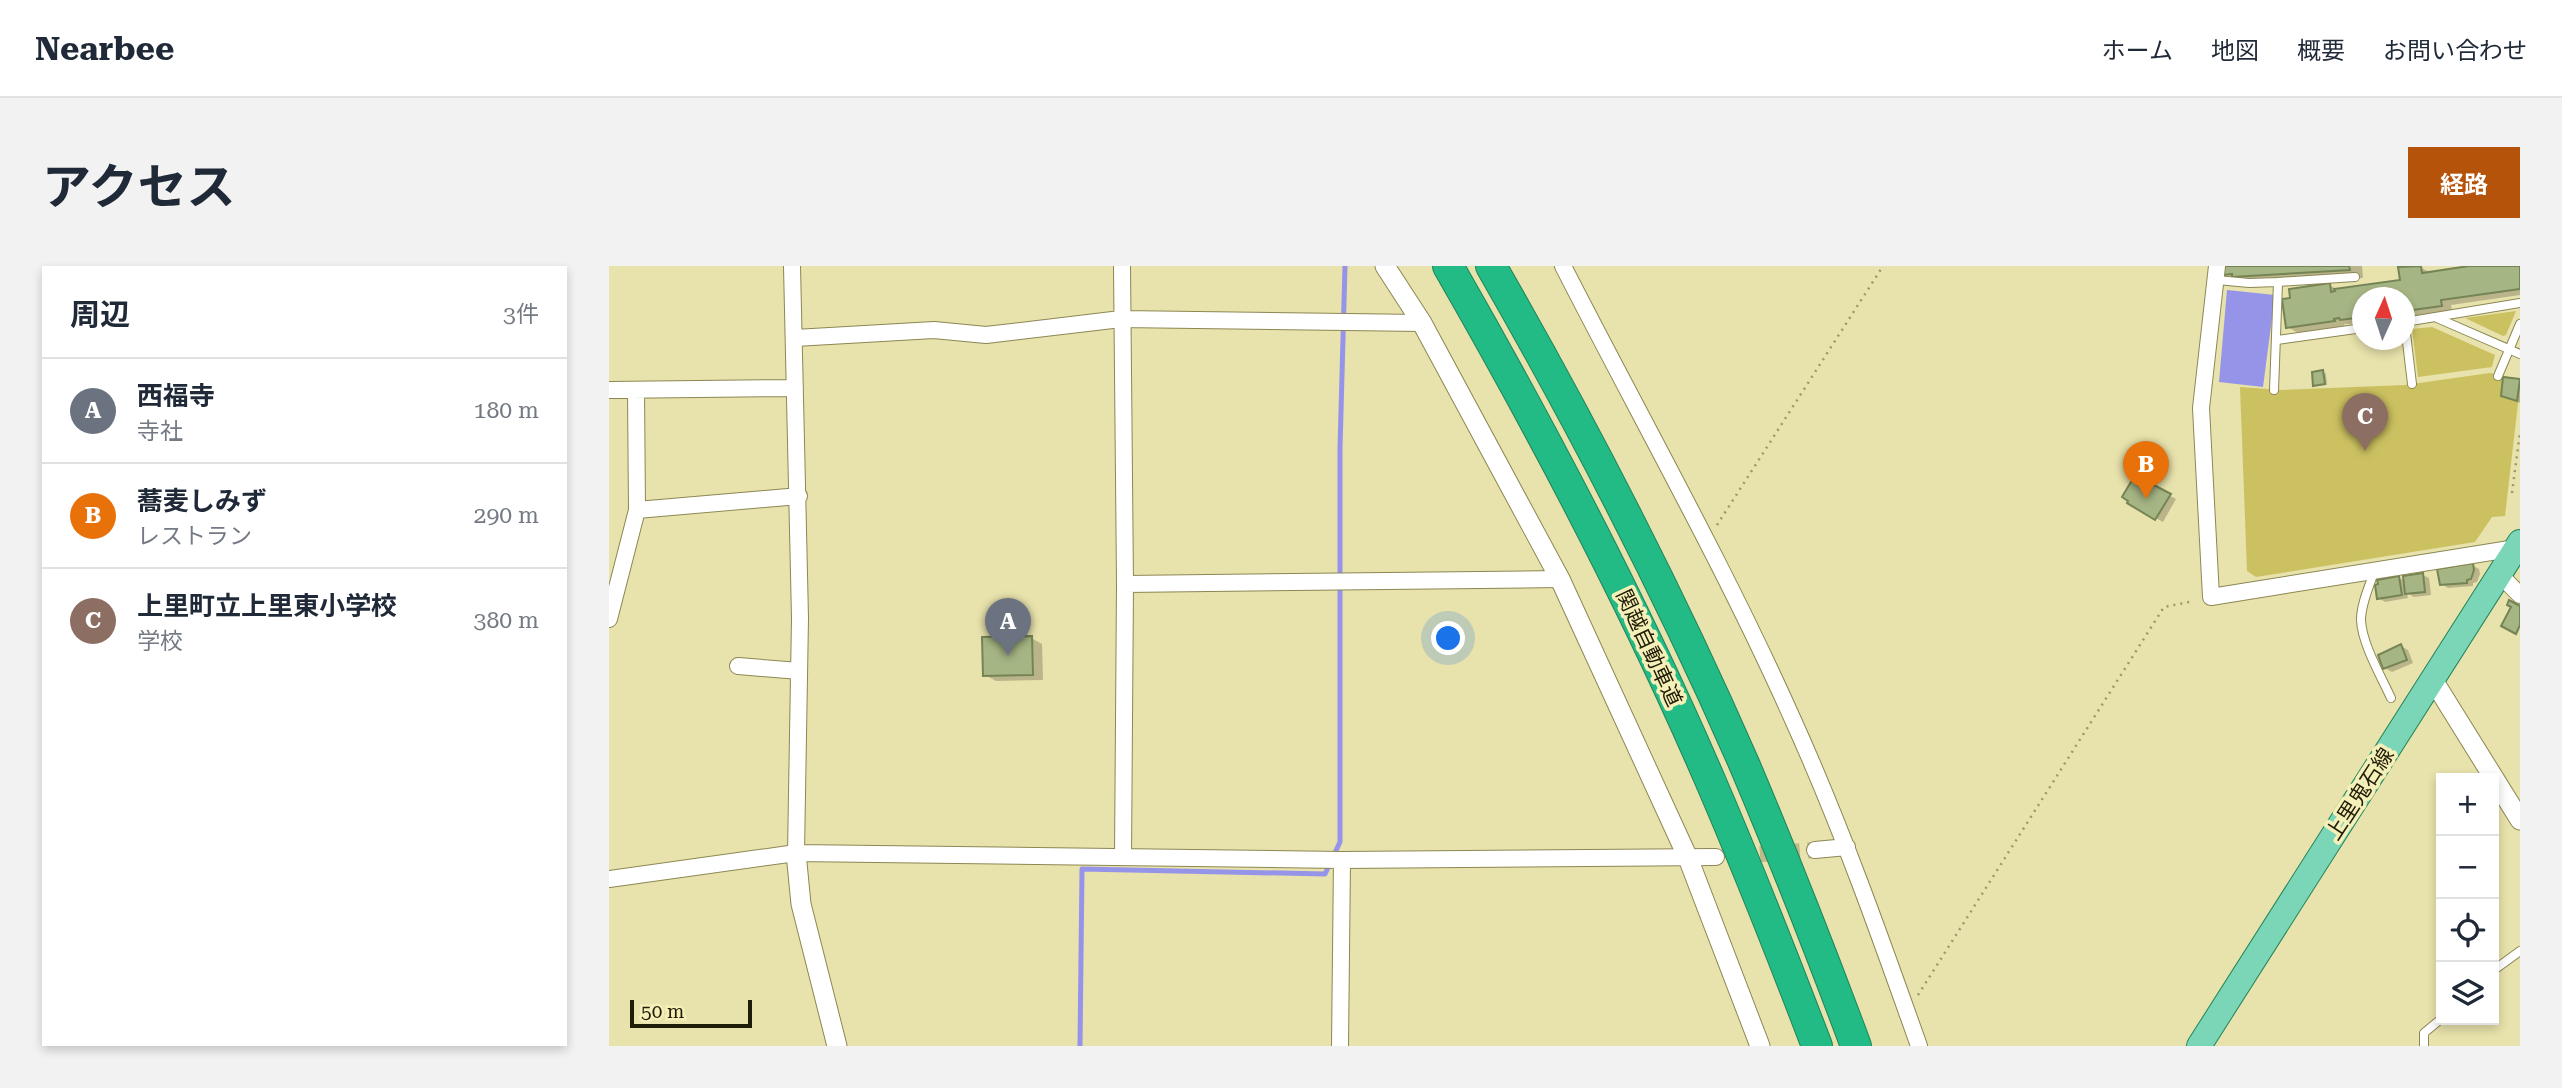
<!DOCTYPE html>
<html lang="ja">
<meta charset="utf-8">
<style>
:root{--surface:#fff;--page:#f2f2f3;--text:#1f2937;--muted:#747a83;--line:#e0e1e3;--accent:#b45309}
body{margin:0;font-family:"Roboto Serif","Noto Sans JP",serif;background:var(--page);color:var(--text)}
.controls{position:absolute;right:21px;bottom:21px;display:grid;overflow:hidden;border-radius:0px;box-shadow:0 4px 10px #0003}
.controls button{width:63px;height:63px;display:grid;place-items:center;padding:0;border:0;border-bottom:2px solid var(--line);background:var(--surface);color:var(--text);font:35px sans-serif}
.compass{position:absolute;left:1743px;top:21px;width:63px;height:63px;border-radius:50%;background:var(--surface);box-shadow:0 4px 10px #0003;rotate:3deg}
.scale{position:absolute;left:21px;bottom:18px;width:122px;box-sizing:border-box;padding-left:7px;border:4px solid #1f1c07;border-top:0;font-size:19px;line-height:24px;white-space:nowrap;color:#1f1c07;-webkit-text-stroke:5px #f5efb8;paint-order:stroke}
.you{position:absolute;left:840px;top:373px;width:24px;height:24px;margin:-18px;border:5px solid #fff;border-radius:50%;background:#1a73e8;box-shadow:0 0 0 10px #1a73e833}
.badge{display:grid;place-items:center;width:46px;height:46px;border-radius:50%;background:var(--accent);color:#fff;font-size:23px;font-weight:700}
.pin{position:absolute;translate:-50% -58px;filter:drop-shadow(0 2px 4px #0008)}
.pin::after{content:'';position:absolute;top:37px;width:24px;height:21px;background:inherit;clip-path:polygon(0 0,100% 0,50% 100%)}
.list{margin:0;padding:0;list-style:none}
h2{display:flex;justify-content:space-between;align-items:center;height:91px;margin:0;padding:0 28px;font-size:30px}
h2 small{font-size:23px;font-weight:400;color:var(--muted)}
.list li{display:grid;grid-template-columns:46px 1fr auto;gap:21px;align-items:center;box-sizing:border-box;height:105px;padding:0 28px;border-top:2px solid var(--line)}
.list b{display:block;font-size:26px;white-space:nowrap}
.list p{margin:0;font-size:23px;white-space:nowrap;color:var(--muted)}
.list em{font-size:23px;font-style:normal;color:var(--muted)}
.icon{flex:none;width:38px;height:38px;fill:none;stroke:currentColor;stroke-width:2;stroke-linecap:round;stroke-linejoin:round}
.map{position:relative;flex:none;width:1911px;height:780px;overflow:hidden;border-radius:0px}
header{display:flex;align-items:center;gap:42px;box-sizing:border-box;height:98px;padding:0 35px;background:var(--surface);border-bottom:2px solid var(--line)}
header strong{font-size:33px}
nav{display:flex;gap:38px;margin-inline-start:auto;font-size:24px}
.intro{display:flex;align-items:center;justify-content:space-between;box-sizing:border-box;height:168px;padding:0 42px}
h1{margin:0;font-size:49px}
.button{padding:18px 32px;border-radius:0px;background:var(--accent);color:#fff;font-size:24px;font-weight:700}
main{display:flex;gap:42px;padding:0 42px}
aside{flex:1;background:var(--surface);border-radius:0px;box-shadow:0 4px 10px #0003}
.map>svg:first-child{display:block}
</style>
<header>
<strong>Nearbee</strong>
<nav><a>ホーム</a><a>地図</a><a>概要</a><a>お問い合わせ</a></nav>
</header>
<div class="intro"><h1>アクセス</h1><a class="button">経路</a></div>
<main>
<aside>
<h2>周辺<small>3件</small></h2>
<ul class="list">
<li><span class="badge" style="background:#6b7280">A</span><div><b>西福寺</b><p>寺社</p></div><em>180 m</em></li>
<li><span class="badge" style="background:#e8710a">B</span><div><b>蕎麦しみず</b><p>レストラン</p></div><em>290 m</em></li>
<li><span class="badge" style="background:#8d6e63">C</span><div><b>上里町立上里東小学校</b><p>学校</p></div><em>380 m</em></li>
</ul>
</aside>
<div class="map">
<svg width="1911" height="780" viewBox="0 0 1911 780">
<rect width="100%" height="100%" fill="#e8e2ac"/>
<!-- green -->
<path fill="#ccc161" d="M 1907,45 L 1897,69 L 1894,70 L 1856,52 Z
M 1823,61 L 1886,89 L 1883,101 L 1809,111 L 1803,63 Z
M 1881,107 L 1911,113 L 1911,120 L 1896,250 L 1883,251 L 1866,276 L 1647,311 L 1638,305 L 1631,121 L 1673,124 L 1796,119 Z"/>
<!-- water -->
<path fill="#9594e9" d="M 1618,24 L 1666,29 L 1654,121 L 1610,116 Z"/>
<!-- shadow -->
<path fill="#0003" d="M 1617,0 L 1753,0 L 1754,12 L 1639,18 L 1617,8 Z
M 1809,0 L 1822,7 L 1864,0 L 1911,0 L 1911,29 L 1842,39 L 1843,45 L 1796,52 L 1796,32 L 1754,32 L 1754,58 L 1735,58 L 1736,60 L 1689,67 L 1679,61 L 1720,19 L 1729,24 L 1793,15 L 1791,3 Z
M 1714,106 L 1717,108 L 1718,119 L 1709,120 L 1706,118 Z
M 1896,113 L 1911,115 L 1911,137 L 1894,129 Z
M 1527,212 L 1567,233 L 1554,256 L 1520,237 Z
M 1863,299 L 1870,303 L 1871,308 L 1868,316 L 1864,317 L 1864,320 L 1839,322 L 1833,318 Z
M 1814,309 L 1820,312 L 1822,329 L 1805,331 L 1798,327 L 1799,332 L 1776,336 L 1770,332 L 1790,312 L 1797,316 Z
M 422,372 L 433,378 L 434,414 L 387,415 L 376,409 Z
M 1792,380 L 1799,384 L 1804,397 L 1783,406 L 1776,402 Z"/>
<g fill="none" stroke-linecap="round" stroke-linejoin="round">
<!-- stream -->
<path stroke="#9594e9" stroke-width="5" d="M 471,780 L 473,603 L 716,608 L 731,576 L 731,182 L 736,0"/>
</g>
<!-- building -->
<path fill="#a5b583" stroke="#758454" stroke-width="2" d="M 1615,0 L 1740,0 L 1741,4 L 1623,11 L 1623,8 L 1615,9 Z
M 1812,0 L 1813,7 L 1860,0 L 1911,0 L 1911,23 L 1832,34 L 1833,40 L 1796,45 L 1796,32 L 1754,32 L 1754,51 L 1731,54 L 1730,52 L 1725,53 L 1726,55 L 1677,62 L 1673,33 L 1681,32 L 1680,23 L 1721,17 L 1722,26 L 1726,25 L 1725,23 L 1791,14 L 1789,1 Z
M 1714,104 L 1716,118 L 1704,120 L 1703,106 Z
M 1894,111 L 1911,113 L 1908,135 L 1892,130 Z
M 1526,209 L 1562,228 L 1546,254 L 1518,237 L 1519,235 L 1513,231 Z
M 1864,297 L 1865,304 L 1862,313 L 1858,314 L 1858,317 L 1831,319 L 1828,303 Z
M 1814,307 L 1816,326 L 1796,328 L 1794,310 Z
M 1790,310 L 1793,329 L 1768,333 L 1766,319 L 1769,318 L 1768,314 Z
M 1900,334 L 1911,340 L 1911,359 L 1907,368 L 1892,360 L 1902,341 L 1898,339 Z
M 423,370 L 424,409 L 374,410 L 373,371 Z
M 1792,378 L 1798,394 L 1774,403 L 1769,389 Z"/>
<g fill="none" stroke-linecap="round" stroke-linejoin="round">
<!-- minor-tunnel -->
<path stroke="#c0ba8b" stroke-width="16" stroke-dasharray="16 8" stroke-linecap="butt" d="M 1127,590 L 1206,584"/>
<defs>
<path id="service" d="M 1608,14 L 1640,17 L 1669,16 L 1665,124
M 1669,16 L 1746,11
M 1828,52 L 1911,88
M 1796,56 L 1911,37
M 1796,59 L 1803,118
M 1668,74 L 1754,62
M 1889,110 L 1911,58
M 1765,306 C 1760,321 1752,338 1752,354 C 1753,378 1772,410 1782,432
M 1885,704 L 1911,685
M 1815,780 L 1815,767 L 1832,753"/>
<path id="minor" d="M 183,0 L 191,352 L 187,587
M 513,0 L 516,318 L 514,591
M 954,0 C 1031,151 1115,299 1184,454 C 1232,560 1271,670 1310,780
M 1608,0 L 1592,142 L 1602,331 L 1907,282
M 186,72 L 325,64 L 377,69 L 512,53 L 813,57
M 0,124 L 186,122
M 28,244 L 190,230
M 1891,309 L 1911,329
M 516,318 L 951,313
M 0,353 L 28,244 L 27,124
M 129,400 L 190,405
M 1206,584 L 1238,581
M 0,613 L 187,587 L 733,594 L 1107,591
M 731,780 L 733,594"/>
<path id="tertiary" d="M 776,0 L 813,57 L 951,313 L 1079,592 L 1151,780
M 1824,414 L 1911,554
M 187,587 L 192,638 L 228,780"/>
<path id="primary" d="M 1590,780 L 1911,276"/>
<path id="motorway" d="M 839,0 C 935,167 1025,338 1101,514 C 1139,602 1174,691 1208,780
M 882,0 C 975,162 1061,328 1136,500 C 1175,592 1212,686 1247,780"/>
</defs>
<!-- service casing -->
<use href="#service" stroke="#8c8753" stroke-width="10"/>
<!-- minor casing -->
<use href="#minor" stroke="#8c8753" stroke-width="18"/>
<!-- tertiary casing -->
<use href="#tertiary" stroke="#8c8753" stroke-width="21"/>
<!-- primary casing -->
<use href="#primary" stroke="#218359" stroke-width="26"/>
<!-- motorway casing -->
<use href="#motorway" stroke="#218359" stroke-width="32"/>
<!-- path -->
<path stroke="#9d986e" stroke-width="2.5" stroke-dasharray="2 5" stroke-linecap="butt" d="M 1903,227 L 1911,166
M 1108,259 L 1274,0
M 1309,729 L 1555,341 L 1585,335"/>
<!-- service -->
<use href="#service" stroke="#fff" stroke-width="8"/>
<!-- minor -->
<use href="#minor" stroke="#fff" stroke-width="16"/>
<!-- tertiary -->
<use href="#tertiary" stroke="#fff" stroke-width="19"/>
<!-- primary -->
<use href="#primary" stroke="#7ad6b6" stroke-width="24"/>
<!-- motorway -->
<use href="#motorway" stroke="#22ba85" stroke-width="30"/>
</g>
<g text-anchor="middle" stroke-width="7" stroke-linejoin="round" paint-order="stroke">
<!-- street labels -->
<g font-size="21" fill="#1f1c07" stroke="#f5efb8">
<text transform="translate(1040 382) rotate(65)" y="7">関越自動車道</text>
<text transform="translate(1751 528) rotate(-57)" y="7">上里鬼石線</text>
</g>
</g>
</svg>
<div class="controls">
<button>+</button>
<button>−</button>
<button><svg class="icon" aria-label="locate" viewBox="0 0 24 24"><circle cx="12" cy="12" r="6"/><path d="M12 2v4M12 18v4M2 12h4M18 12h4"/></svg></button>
<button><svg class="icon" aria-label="layers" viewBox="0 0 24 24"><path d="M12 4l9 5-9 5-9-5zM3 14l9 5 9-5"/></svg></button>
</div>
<svg class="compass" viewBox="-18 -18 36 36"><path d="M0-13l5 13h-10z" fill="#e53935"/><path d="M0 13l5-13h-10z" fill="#747a83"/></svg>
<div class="scale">50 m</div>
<div class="you"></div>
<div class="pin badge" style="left:399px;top:390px;background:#6b7280">A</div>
<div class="pin badge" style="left:1537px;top:233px;background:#e8710a">B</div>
<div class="pin badge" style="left:1756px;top:185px;background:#8d6e63">C</div>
</div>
</main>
